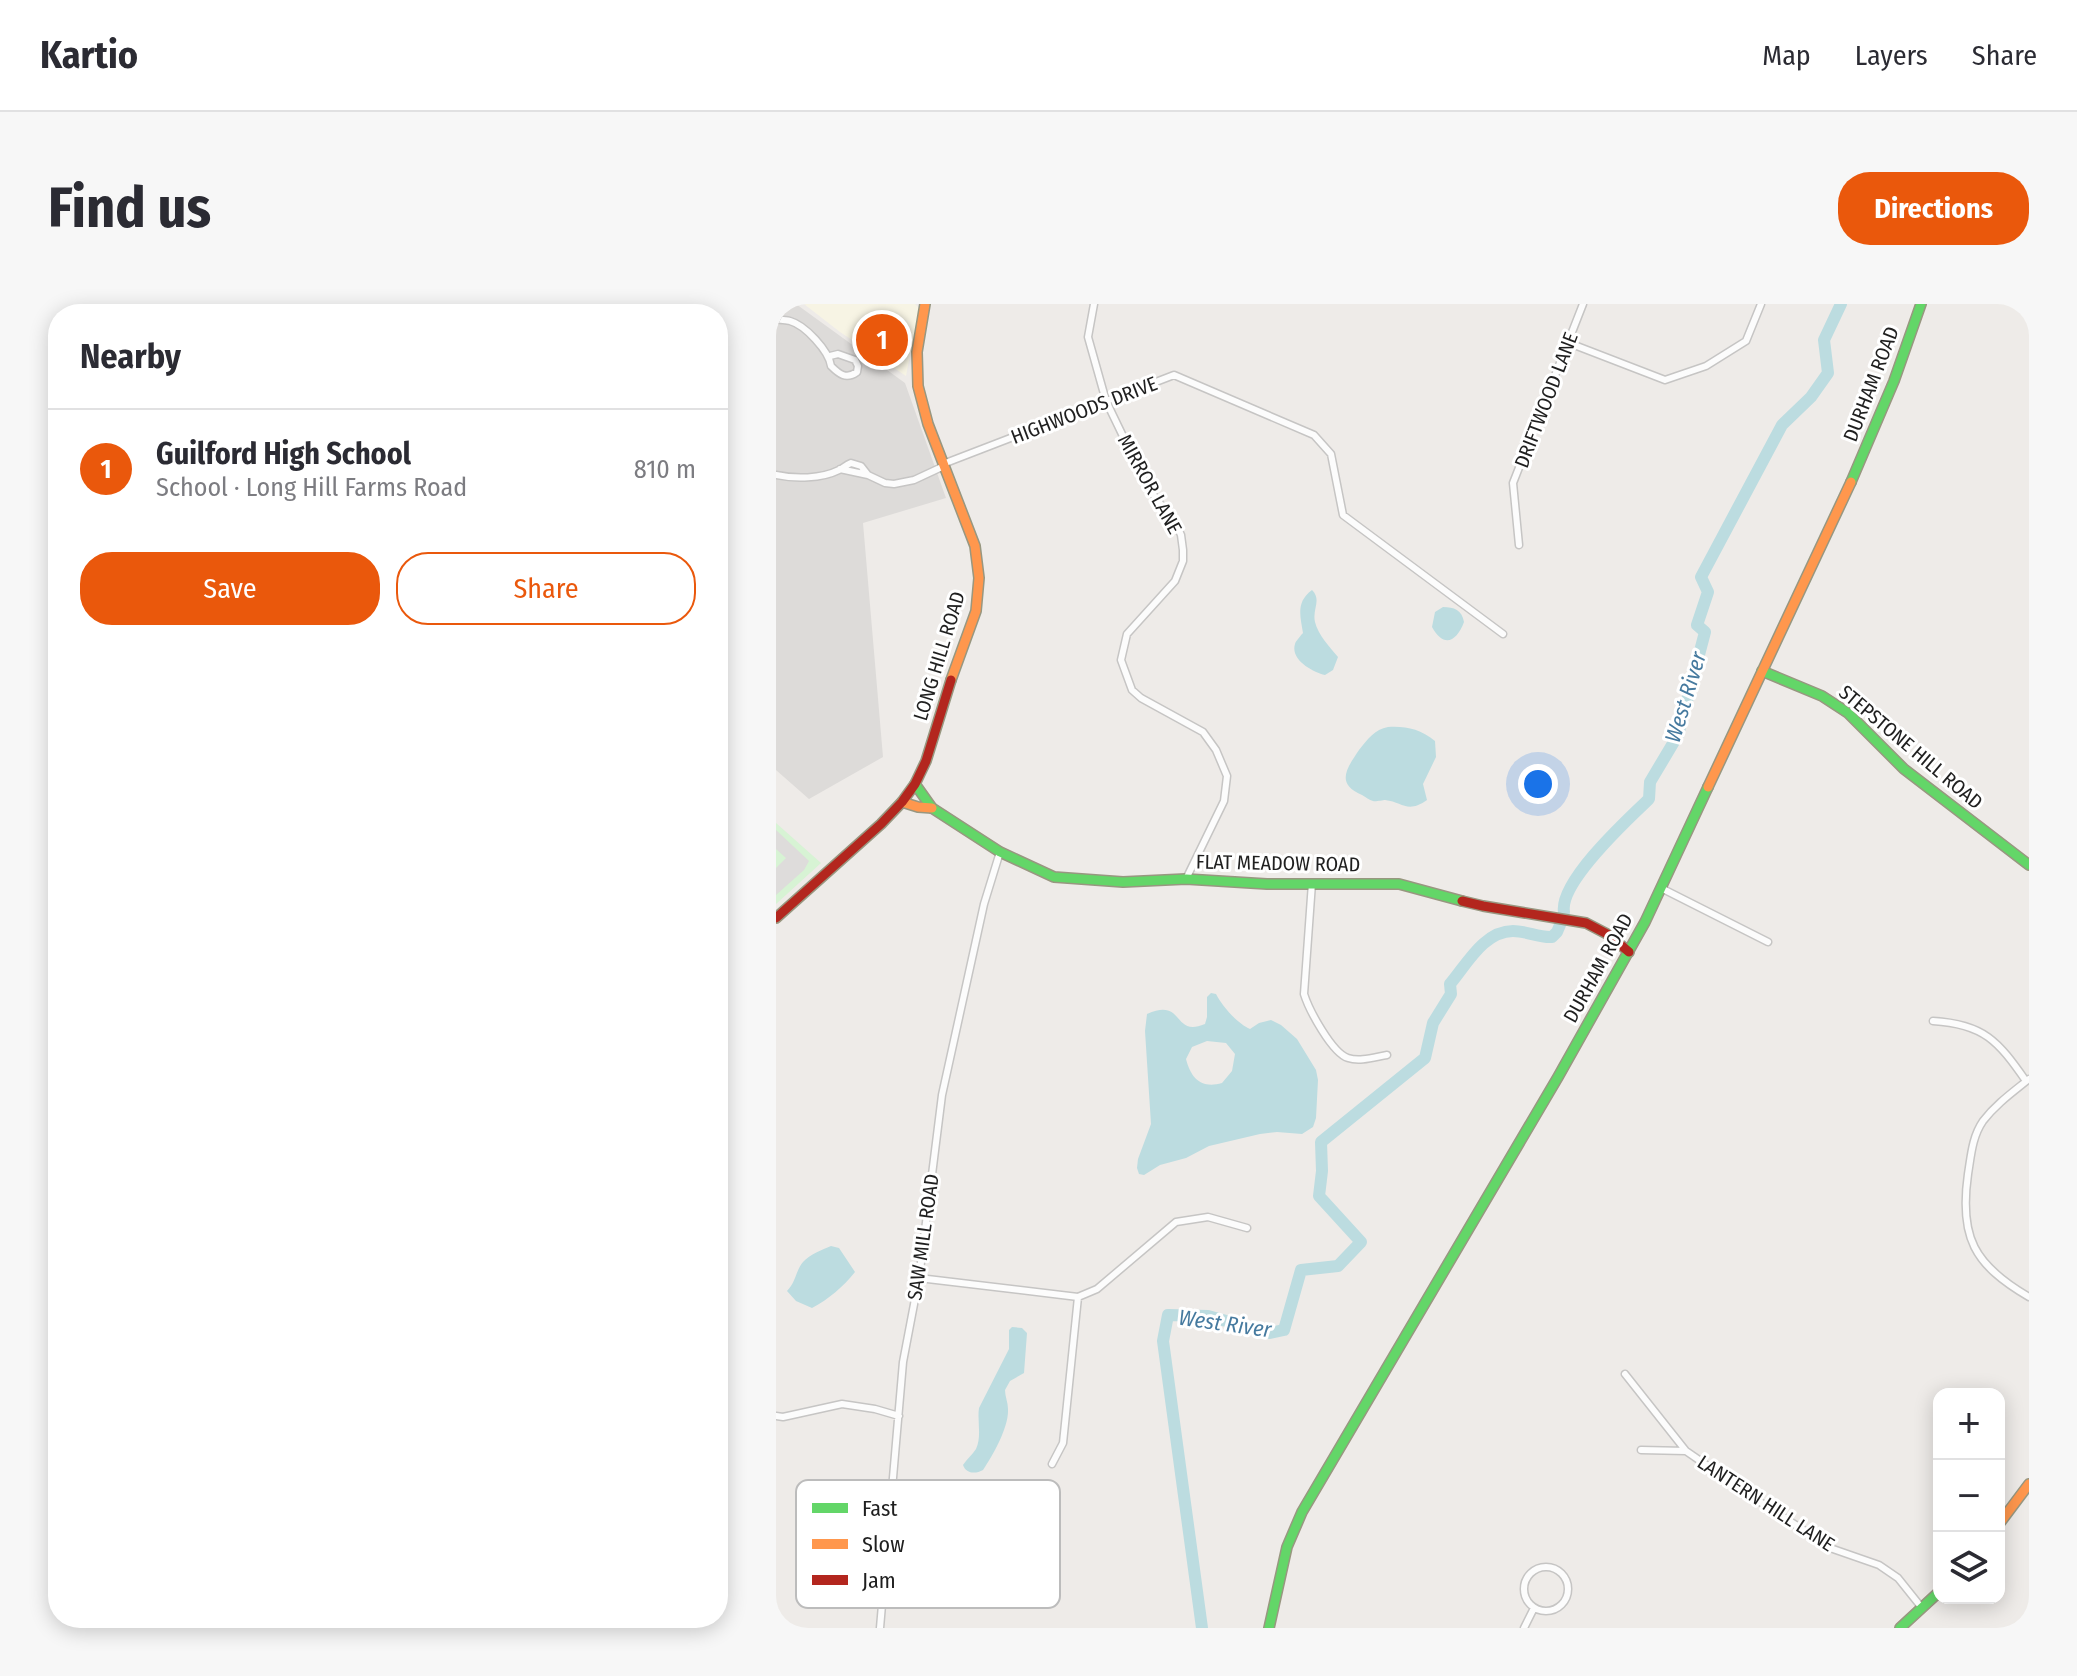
<!DOCTYPE html>
<meta charset="utf-8">
<style>
:root{--surface:#fff;--page:#f7f7f7;--text:#2b2b33;--muted:#7c7c81;--line:#e1e1e2;--accent:#ea580c}
body{margin:0;font-family:"Fira Sans Condensed",sans-serif;background:var(--page);color:var(--text)}
.controls{position:absolute;right:24px;bottom:24px;display:grid;overflow:hidden;border-radius:16px;box-shadow:0 4px 20px #0003}
.controls button{width:72px;height:72px;display:grid;place-items:center;padding:0;border:0;border-bottom:2px solid var(--line);background:var(--surface);color:var(--text);font:40px sans-serif}
.you{position:absolute;left:762px;top:480px;width:28px;height:28px;margin:-20px;border:6px solid #fff;border-radius:50%;background:#1a73e8;box-shadow:0 0 0 12px #1a73e833}
.badge{display:grid;place-items:center;width:52px;height:52px;border-radius:50%;background:var(--accent);color:#fff;font-size:26px;font-weight:700}
.pin{position:absolute;translate:-50% -50%;border:4px solid #fff;box-shadow:0 2px 8px #0006}
.list{margin:0;padding:0;list-style:none}
h2{display:flex;justify-content:space-between;align-items:center;height:104px;margin:0;padding:0 32px;font-size:34px}
h2 small{font-size:26px;font-weight:400;color:var(--muted)}
.list li{display:grid;grid-template-columns:52px 1fr auto;gap:24px;align-items:center;box-sizing:border-box;height:120px;padding:0 32px;border-top:2px solid var(--line)}
.list b{display:block;font-size:30px;white-space:nowrap}
.list p{margin:0;font-size:26px;white-space:nowrap;color:var(--muted)}
.list em{font-size:26px;font-style:normal;color:var(--muted)}
.actions{display:flex;gap:16px;padding:24px 32px}
.actions a{flex:1;padding:18px 0;border:2px solid var(--accent);border-radius:32px;text-align:center;font-size:28px;color:var(--accent)}
.actions .main{background:var(--accent);color:#fff}
.icon{flex:none;width:44px;height:44px;fill:none;stroke:currentColor;stroke-width:2;stroke-linecap:round;stroke-linejoin:round}
.map{position:relative;flex:none;width:1253px;height:1324px;overflow:hidden;border-radius:32px}
header{display:flex;align-items:center;gap:48px;box-sizing:border-box;height:112px;padding:0 40px;background:var(--surface);border-bottom:2px solid var(--line)}
header strong{font-size:38px}
nav{display:flex;gap:44px;margin-inline-start:auto;font-size:28px}
.intro{display:flex;align-items:center;justify-content:space-between;box-sizing:border-box;height:192px;padding:0 48px}
h1{margin:0;font-size:56px}
.button{padding:20px 36px;border-radius:32px;background:var(--accent);color:#fff;font-size:28px;font-weight:700}
main{display:flex;gap:48px;padding:0 48px}
aside{flex:1;background:var(--surface);border-radius:32px;box-shadow:0 4px 20px #0003}
.map>svg:first-child{display:block}
</style>
<header>
<strong>Kartio</strong>
<nav><a>Map</a><a>Layers</a><a>Share</a></nav>
</header>
<div class="intro"><h1>Find us</h1><a class="button">Directions</a></div>
<main>
<aside>
<h2>Nearby<small></small></h2>
<ul class="list">
<li><span class="badge">1</span><div><b>Guilford High School</b><p>School · Long Hill Farms Road</p></div><em>810 m</em></li>
</ul>
<div class="actions"><a class="main">Save</a><a>Share</a></div>
</aside>
<div class="map">
<svg width="1253" height="1324" viewBox="0 0 1253 1324">
<rect width="100%" height="100%" fill="#eeebe8"/>
<!-- residential -->
<path fill="#dddbd9" d="M 0,0 L 20,0 L 129,79 L 170,194 L 87,219 L 107,453 L 33,495 L 0,466 Z"/>
<!-- education -->
<path fill="#f7f4e4" d="M 28,0 L 139,0 L 146,7 L 140,21 L 130,72 L 64,28 Z"/>
<!-- park -->
<path fill="#d7f3d4" d="M 0,519 L 45,559 L 0,600 Z"/>
<!-- parking -->
<path fill="#dedcdb" d="M 0,526 L 33,557 L 28,566 L 0,591 L 0,564 L 10,554 L 0,545 Z"/>
<!-- water -->
<path fill="#bcdce0" fill-rule="evenodd" d="M 536,286 C 546,296 536,305 539,318 C 542,331 554,343 562,353 L 557,366 L 549,371 C 537,368 514,356 519,340 C 519,338 526,330 527,329 C 524,311 520,298 536,286 Z
M 667,303 C 678,303 686,306 688,318 C 681,337 668,345 656,323 L 659,308 Z
M 612,423 C 630,422 644,425 659,437 L 660,453 L 647,480 L 651,496 C 631,510 627,498 609,496 C 607,496 599,498 597,497 C 593,496 590,493 586,491 C 559,480 571,464 583,446 C 591,436 599,425 612,423 Z
M 435,689 L 440,690 C 446,702 462,720 474,725 L 483,719 L 495,716 L 505,721 L 521,735 L 540,766 L 542,776 L 540,814 L 537,823 L 526,830 L 501,828 L 484,830 L 433,842 L 410,854 L 384,861 L 368,871 L 363,870 L 361,864 L 362,855 L 375,820 L 369,727 L 371,710 C 409,693 396,734 429,720 L 431,713 L 431,693 ZM 431,737 L 450,739 L 459,750 L 456,767 L 446,779 C 426,785 415,775 410,755 L 416,743 Z
M 55,942 L 63,944 L 79,968 C 67,983 53,995 36,1004 L 20,997 L 11,987 C 20,978 20,966 27,958 C 34,950 46,946 55,942 Z
M 236,1023 L 246,1024 L 251,1029 L 248,1069 L 234,1077 L 229,1086 C 229,1092 232,1099 232,1105 C 233,1123 217,1151 207,1166 C 200,1170 190,1170 187,1161 C 191,1155 196,1151 200,1145 C 206,1132 201,1117 203,1104 L 233,1045 L 233,1026 Z"/>
<g fill="none" stroke-linecap="round" stroke-linejoin="round">
<!-- river -->
<path stroke="#bcdce0" stroke-width="12" d="M 788,608 C 783,578 852,515 873,495 L 874,478 L 902,431 L 929,328 L 921,321 L 932,288 L 925,273 L 1006,121 L 1035,93 L 1052,69 L 1048,36 L 1065,0
M 426,1324 L 387,1037 L 392,1011 L 432,1012 L 494,1029 L 508,1026 L 525,966 L 562,962 L 585,938 L 543,892 L 546,867 L 545,838 L 649,754 L 657,719 L 675,690 L 674,680 C 691,660 708,627 737,627 C 751,627 763,634 776,633 L 781,628 L 784,621"/>
<defs>
<path id="street" d="M 318,0 L 312,33 L 330,97 L 372,184 L 400,220 L 405,231 L 407,246 L 407,257 L 399,277 L 351,330 L 345,356 L 356,386 L 365,394 L 427,428 L 440,446 L 451,472 L 448,497 L 410,575
M 0,15 C 3,16 11,16 14,17 C 29,21 53,47 55,62 C 63,70 70,76 81,68 L 82,62 L 79,56 L 62,50 L 54,52
M 793,39 L 889,76 L 930,62 L 970,37 L 985,0
M 167,160 L 398,71 L 538,131 L 555,150 L 567,211 L 727,330
M 64,165 L 92,171 L 109,179 L 118,180 L 138,176 L 168,162
M 0,171 C 19,175 45,175 63,166 C 67,164 70,161 75,159 L 85,162 L 92,171
M 743,241 L 737,179 L 807,0
M 536,579 L 528,690 C 533,706 556,749 572,754 C 584,758 599,753 611,751
M 885,584 L 992,638
M 1157,717 C 1208,720 1222,737 1250,777
M 1253,775 C 1237,788 1220,800 1207,817 C 1196,833 1195,852 1192,870 C 1183,933 1198,961 1253,993
M 143,974 L 302,993 L 321,985 L 400,918 L 432,913 L 471,924
M 849,1070 L 910,1147
M 0,1112 L 7,1113 L 66,1100 L 99,1105 L 123,1112
M 865,1146 L 910,1147 L 981,1196 L 1057,1245 L 1103,1261 L 1122,1274 L 1146,1304
M 276,1160 L 287,1139 L 302,993
M748 1285a22 22 0 1 1 44 0a22 22 0 1 1-44 0Z
M 104,1324 L 127,1058 L 143,974 L 166,791 L 208,600 L 224,548
M 748,1324 L 758,1304"/>
<path id="fast" d="M 1075,178 L 1118,77 L 1145,0
M 986,367 L 1046,392 L 1072,409 L 1128,465 L 1253,561
M 139,480 L 156,504 L 224,548 L 278,573 L 347,578 L 410,575 L 491,580 L 623,580 L 686,597
M 493,1324 L 511,1243 L 526,1208 L 782,773 L 869,618 L 932,483
M 1124,1324 L 1163,1288"/>
<path id="slow" d="M 149,0 L 141,48 L 142,82 L 152,120 L 199,242 L 203,274 L 200,307 L 175,376
M 932,483 L 1075,178
M 126,498 L 142,503 L 156,504
M 1223,1220 L 1253,1180"/>
<path id="jam" d="M 686,597 L 707,602 L 810,619 L 833,631 L 853,648
M 0,614 L 105,520 L 126,498 L 139,480 L 150,457 L 175,376"/>
</defs>
<!-- street casing -->
<use href="#street" stroke="#c6c5c4" stroke-width="9"/>
<!-- fast casing -->
<use href="#fast" stroke="#989780" stroke-width="12"/>
<!-- slow casing -->
<use href="#slow" stroke="#989780" stroke-width="12"/>
<!-- jam casing -->
<use href="#jam" stroke="#989780" stroke-width="12"/>
<!-- street -->
<use href="#street" stroke="#fcfcfc" stroke-width="6"/>
<!-- fast -->
<use href="#fast" stroke="#63d668" stroke-width="9"/>
<!-- slow -->
<use href="#slow" stroke="#ff974d" stroke-width="9"/>
<!-- jam -->
<use href="#jam" stroke="#b3261e" stroke-width="9"/>
</g>
<g text-anchor="middle" stroke-width="6" stroke-linejoin="round" paint-order="stroke">
<!-- street labels -->
<g font-size="20" fill="#1f1f1f" stroke="#fff">
<text transform="translate(1095 80) rotate(-69)" y="7">DURHAM ROAD</text>
<text transform="translate(770 96) rotate(-69)" y="7">DRIFTWOOD LANE</text>
<text transform="translate(308 106) rotate(-21)" y="7">HIGHWOODS DRIVE</text>
<text transform="translate(374 180) rotate(61)" y="7">MIRROR LANE</text>
<text transform="translate(163 352) rotate(-73)" y="7">LONG HILL ROAD</text>
<text transform="translate(1135 443) rotate(40)" y="7">STEPSTONE HILL ROAD</text>
<text transform="translate(502 559) rotate(1)" y="7">FLAT MEADOW ROAD</text>
<text transform="translate(822 664) rotate(-61)" y="7">DURHAM ROAD</text>
<text transform="translate(147 933) rotate(-82)" y="7">SAW MILL ROAD</text>
<text transform="translate(990 1199) rotate(33)" y="7">LANTERN HILL LANE</text>
</g>
<!-- water labels -->
<g font-size="22" font-style="italic" fill="#467a9f" stroke="#fff">
<text transform="translate(909 393) rotate(-73)" y="8">West River</text>
<text transform="translate(449 1019) rotate(8)" y="8">West River</text>
</g>
</g>
<!-- legend -->
<rect x="20" y="1176" width="264" height="128" rx="12" fill="#fff" stroke="#bcbcbc" stroke-width="2"/>
<rect x="36" y="1199" width="36" height="10" fill="#63d668"/>
<rect x="36" y="1235" width="36" height="10" fill="#ff974d"/>
<rect x="36" y="1271" width="36" height="10" fill="#b3261e"/>
<g font-size="22" fill="#1f1f1f">
<text x="86" y="1212">Fast</text>
<text x="86" y="1248">Slow</text>
<text x="86" y="1284">Jam</text>
</g>
</svg>
<div class="controls">
<button>+</button>
<button>−</button>
<button><svg class="icon" aria-label="layers" viewBox="0 0 24 24"><path d="M12 4l9 5-9 5-9-5zM3 14l9 5 9-5"/></svg></button>
</div>
<div class="you"></div>
<div class="pin badge" style="left:106px;top:36px">1</div>
</div>
</main>
